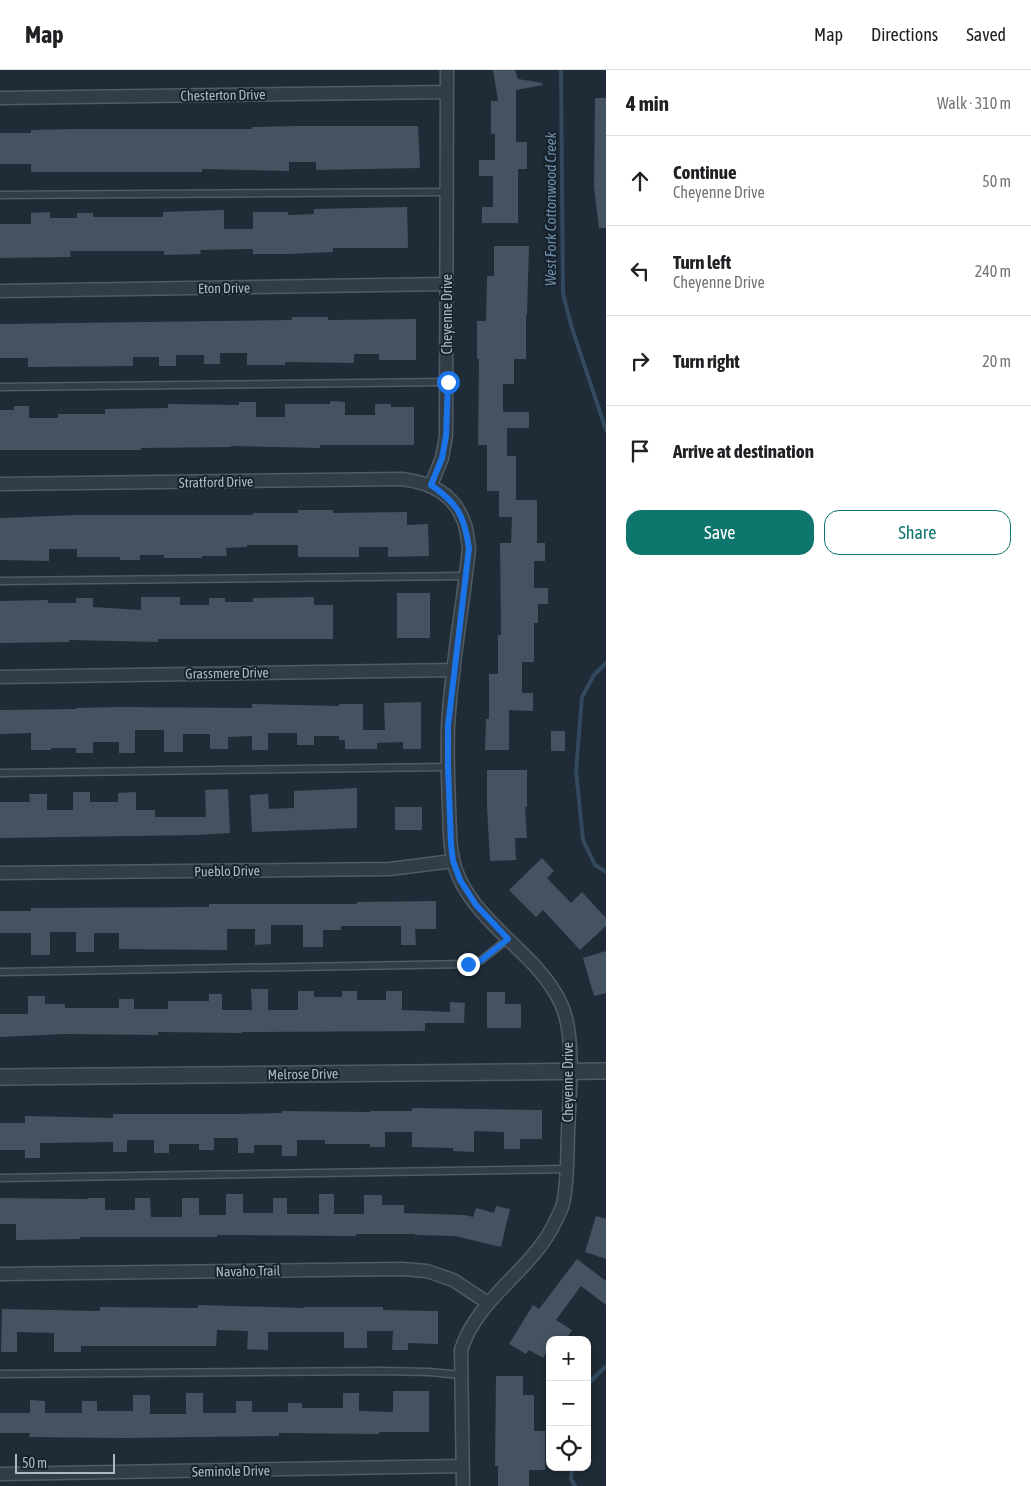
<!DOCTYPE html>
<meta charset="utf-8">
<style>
:root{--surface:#fff;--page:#f6f6f6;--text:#202124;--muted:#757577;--line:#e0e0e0;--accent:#0f766e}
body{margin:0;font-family:"Asap Condensed",sans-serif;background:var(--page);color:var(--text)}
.controls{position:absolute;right:15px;bottom:15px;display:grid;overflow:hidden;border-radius:10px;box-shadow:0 2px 8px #0003}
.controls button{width:45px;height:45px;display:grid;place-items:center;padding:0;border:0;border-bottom:1px solid var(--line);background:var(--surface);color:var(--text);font:25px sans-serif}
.scale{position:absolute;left:15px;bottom:12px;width:100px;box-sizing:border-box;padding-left:5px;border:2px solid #acb8c4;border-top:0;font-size:14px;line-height:18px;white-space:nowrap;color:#acb8c4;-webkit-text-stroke:4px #18222b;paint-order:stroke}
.stop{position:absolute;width:15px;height:15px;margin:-11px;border:4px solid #1a73e8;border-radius:50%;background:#fff}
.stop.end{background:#1a73e8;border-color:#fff;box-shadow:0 1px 5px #0008}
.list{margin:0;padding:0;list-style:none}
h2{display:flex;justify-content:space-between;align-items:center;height:65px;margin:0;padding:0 20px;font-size:21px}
h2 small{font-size:16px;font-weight:400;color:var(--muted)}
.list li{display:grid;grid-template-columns:32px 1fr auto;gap:15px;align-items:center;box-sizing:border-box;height:90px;padding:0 20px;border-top:1px solid var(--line)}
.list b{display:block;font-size:19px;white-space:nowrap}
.list p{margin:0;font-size:16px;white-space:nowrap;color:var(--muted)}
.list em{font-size:16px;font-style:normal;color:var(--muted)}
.actions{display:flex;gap:10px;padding:15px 20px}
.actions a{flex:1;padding:11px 0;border:1px solid var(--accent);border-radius:15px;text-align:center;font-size:18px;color:var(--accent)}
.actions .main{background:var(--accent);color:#fff}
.icon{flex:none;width:28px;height:28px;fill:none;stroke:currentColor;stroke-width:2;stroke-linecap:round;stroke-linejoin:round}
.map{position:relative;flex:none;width:606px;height:1416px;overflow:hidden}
header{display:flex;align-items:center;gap:30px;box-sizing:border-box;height:70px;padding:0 25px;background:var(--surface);border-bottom:1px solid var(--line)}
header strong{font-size:24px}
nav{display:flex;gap:28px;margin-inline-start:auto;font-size:18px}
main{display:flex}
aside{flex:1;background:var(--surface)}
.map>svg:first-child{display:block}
</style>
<header>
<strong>Map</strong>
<nav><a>Map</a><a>Directions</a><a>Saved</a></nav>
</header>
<main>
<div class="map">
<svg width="606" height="1416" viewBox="0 0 606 1416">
<rect width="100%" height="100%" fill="#1f2b36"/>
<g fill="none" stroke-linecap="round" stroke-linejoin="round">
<!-- stream -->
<path stroke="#32495e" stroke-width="4" d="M 561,0 L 563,223 L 571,255 L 606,360
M 606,593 L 594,605 L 582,627 L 576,701 L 583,770 L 595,795 L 606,802
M 587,1315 L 606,1296
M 572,1397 L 571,1409 L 575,1416"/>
</g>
<!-- building -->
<path fill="#455360" d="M 493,0 L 515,0 L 518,9 L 542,13 L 543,15 L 516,20 L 516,72 L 527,72 L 527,99 L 518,99 L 518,153 L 482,153 L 482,137 L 493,137 L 493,106 L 479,106 L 479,90 L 495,90 L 495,64 L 491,64 L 491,31 L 498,31 Z
M 595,28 L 606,28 L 606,158 L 599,158 L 594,117 Z
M 295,56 L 418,56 L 420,98 L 316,100 L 316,92 L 289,92 L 289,101 L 202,99 L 202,102 L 31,102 L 31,94 L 0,94 L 0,63 L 31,63 L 31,60 L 76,59 L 252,59 L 252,57 Z
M 407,137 L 408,178 L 333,178 L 333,182 L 288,184 L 253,184 L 253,179 L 200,180 L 201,184 L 164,185 L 164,181 L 70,181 L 71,187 L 0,188 L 0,154 L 31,154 L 31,143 L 50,142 L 50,148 L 77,148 L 77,143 L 93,143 L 93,147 L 163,147 L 163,142 L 224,140 L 224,159 L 253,159 L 253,142 L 288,142 L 288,145 L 314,144 L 314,139 Z
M 494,176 L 529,176 L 527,245 L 526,245 L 526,289 L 514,289 L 514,314 L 503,314 L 503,342 L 529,342 L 529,358 L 507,358 L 507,386 L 516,386 L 516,430 L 537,430 L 537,473 L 545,473 L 545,491 L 534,491 L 534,518 L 548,518 L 548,534 L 538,534 L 538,553 L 534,553 L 534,592 L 522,592 L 522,623 L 533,623 L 533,641 L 509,640 L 509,680 L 485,680 L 486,649 L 489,649 L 489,604 L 498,604 L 498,565 L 501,565 L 500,473 L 511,473 L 512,447 L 499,447 L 499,421 L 487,421 L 487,375 L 478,375 L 479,289 L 477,289 L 477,251 L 486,251 L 487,206 L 494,206 Z
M 292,247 L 328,247 L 328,250 L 416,249 L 416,290 L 379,290 L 379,284 L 354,284 L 354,293 L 285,292 L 285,295 L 247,295 L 247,283 L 220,283 L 220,294 L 204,294 L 204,285 L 176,285 L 176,296 L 159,296 L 159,287 L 133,287 L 133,296 L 28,297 L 28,288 L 0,288 L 0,254 L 292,250 Z
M 330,331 L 345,332 L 345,345 L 375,345 L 375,334 L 391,334 L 391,337 L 414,337 L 414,375 L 320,375 L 320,378 L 231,376 L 231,377 L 141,378 L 141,380 L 0,380 L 0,340 L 14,340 L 14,336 L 29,336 L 29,348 L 58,348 L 58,344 L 105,344 L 105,339 L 168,338 L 168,334 L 239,335 L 239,332 L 256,332 L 256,347 L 285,347 L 285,334 L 330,334 Z
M 298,440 L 333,440 L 333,443 L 407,442 L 407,455 L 428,454 L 429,486 L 388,487 L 388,477 L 359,477 L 359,487 L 298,487 L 298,475 L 247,475 L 247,477 L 226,478 L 227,486 L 202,486 L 202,488 L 164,488 L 164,485 L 140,485 L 140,490 L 120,490 L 120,487 L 77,487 L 77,479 L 49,479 L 49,491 L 0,490 L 0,448 L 77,445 L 253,445 L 253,443 L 298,443 Z
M 397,523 L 430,523 L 430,568 L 397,568 Z
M 141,527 L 180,527 L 180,535 L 209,535 L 209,528 L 225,528 L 225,532 L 253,532 L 253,528 L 314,527 L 314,535 L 333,535 L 333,569 L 158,569 L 158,572 L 69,570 L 69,572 L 0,573 L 0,531 L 48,530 L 48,533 L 76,533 L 76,528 L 93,528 L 93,537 L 141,540 Z
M 421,632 L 421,679 L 403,679 L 403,672 L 377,673 L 377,679 L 345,679 L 345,670 L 339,670 L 339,666 L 314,666 L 314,675 L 297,675 L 297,663 L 268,663 L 268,680 L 252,680 L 252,666 L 228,667 L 228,679 L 210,679 L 210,664 L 183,664 L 183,682 L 164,682 L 164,660 L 135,660 L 135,683 L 119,683 L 119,672 L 93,672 L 93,683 L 76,683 L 76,678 L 51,678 L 51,680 L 31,680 L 31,663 L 0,664 L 0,640 L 76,639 L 76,638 L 119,637 L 252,638 L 252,634 L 339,636 L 339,634 L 363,634 L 363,660 L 385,660 L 384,633 Z
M 551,661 L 565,661 L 565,681 L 551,681 Z
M 487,700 L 527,700 L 527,737 L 525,737 L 527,768 L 515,768 L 516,790 L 490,791 L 487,737 Z
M 357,718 L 357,758 L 252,762 L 250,725 L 268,724 L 269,739 L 294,738 L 294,721 Z
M 228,719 L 230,763 L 198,765 L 0,768 L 0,732 L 30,732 L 29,724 L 47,724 L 47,740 L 73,740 L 73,722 L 90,722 L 90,732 L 118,732 L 118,723 L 136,722 L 136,740 L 155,740 L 155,747 L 206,747 L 205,720 Z
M 395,737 L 422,737 L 422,760 L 395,760 Z
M 542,788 L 554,801 L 547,808 L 571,833 L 582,822 L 606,848 L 606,856 L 580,880 L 543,840 L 536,847 L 509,820 Z
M 436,831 L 436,859 L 415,859 L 416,875 L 401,875 L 401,856 L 341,856 L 341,860 L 323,860 L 323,877 L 303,877 L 303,855 L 271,855 L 271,874 L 255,875 L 255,859 L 227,859 L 227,880 L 119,879 L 119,863 L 94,863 L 94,882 L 76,882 L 76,862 L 50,862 L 50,885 L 31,885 L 31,863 L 0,863 L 0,841 L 31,841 L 31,838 L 209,837 L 209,834 L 357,834 L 357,832 Z
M 606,881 L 606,923 L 594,926 L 583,888 Z
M 251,919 L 268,919 L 268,940 L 298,940 L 298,921 L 314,921 L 314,927 L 342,927 L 342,921 L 357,921 L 357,930 L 386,930 L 386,921 L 402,921 L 402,940 L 450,942 L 450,932 L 465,933 L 464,953 L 425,953 L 425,961 L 242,962 L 242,963 L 158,962 L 158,965 L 65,964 L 0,967 L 0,944 L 28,944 L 28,926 L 45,926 L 45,934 L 65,934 L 65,938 L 119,938 L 119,929 L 134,929 L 134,939 L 168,939 L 168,931 L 209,931 L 209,924 L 222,924 L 222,940 L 252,940 Z
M 487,922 L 505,922 L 505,934 L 521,934 L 521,958 L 487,958 Z
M 412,1038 L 542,1040 L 542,1069 L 520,1069 L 520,1079 L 504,1079 L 504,1062 L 474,1061 L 474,1082 L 453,1081 L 453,1078 L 412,1077 L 412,1062 L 385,1062 L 385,1077 L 370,1077 L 370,1074 L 325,1074 L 325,1070 L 297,1070 L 297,1086 L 282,1086 L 282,1075 L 254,1075 L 254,1083 L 238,1083 L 238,1068 L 214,1068 L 214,1080 L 199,1080 L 199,1074 L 169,1074 L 169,1083 L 154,1083 L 154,1070 L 127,1070 L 127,1082 L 113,1082 L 113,1072 L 40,1073 L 40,1088 L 25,1088 L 25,1080 L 0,1080 L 0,1053 L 25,1053 L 25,1046 L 113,1048 L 113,1044 L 238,1044 L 282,1043 L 282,1041 L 370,1042 L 370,1041 L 412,1041 Z
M 226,1124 L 243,1124 L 243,1143 L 273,1143 L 273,1128 L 287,1128 L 287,1144 L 319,1144 L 319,1124 L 334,1124 L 334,1144 L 364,1144 L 364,1125 L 382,1125 L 382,1135 L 404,1135 L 404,1143 L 465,1145 L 473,1147 L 476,1138 L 494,1143 L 496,1136 L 510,1139 L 501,1177 L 455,1166 L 415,1165 L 415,1164 L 356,1164 L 356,1166 L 217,1165 L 217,1167 L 80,1167 L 80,1169 L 16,1170 L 16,1154 L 0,1154 L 0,1128 L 88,1129 L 88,1128 L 105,1128 L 105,1140 L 135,1140 L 135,1128 L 150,1128 L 151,1147 L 182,1147 L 182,1128 L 199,1128 L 199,1145 L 226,1145 Z
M 596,1146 L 606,1149 L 606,1189 L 585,1182 Z
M 577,1189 L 606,1211 L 606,1235 L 581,1216 L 556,1250 L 572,1260 L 566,1270 L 550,1270 L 550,1276 L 543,1288 L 529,1280 L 526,1284 L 509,1274 L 533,1235 L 539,1239 Z
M 198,1235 L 304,1238 L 304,1237 L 383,1237 L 383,1240 L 438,1241 L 438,1274 L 408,1273 L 408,1280 L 392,1280 L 393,1261 L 367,1261 L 367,1278 L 344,1278 L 344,1262 L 268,1262 L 268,1280 L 247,1279 L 248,1261 L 217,1260 L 216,1276 L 81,1276 L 81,1282 L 54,1282 L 54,1263 L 17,1262 L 17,1282 L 1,1282 L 2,1239 L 100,1241 L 100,1237 L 198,1238 Z
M 496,1306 L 523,1306 L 523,1325 L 534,1325 L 534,1361 L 545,1361 L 545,1400 L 529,1400 L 529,1416 L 498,1416 L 498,1396 L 495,1396 Z
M 393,1321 L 429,1321 L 429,1362 L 379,1362 L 379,1364 L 279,1363 L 279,1366 L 122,1368 L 29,1367 L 30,1363 L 0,1363 L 0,1343 L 30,1343 L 30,1330 L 45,1331 L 45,1343 L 82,1343 L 82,1331 L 97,1331 L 97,1341 L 133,1341 L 133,1325 L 150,1325 L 150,1344 L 186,1344 L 186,1323 L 203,1323 L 203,1343 L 236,1343 L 236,1331 L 252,1331 L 252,1342 L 288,1342 L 288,1333 L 302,1333 L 302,1338 L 343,1338 L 343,1323 L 359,1323 L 359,1341 L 393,1342 Z"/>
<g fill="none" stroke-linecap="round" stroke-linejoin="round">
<defs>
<path id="service" d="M 0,125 L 447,122
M 0,317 L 446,312
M 0,511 L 466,506
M 0,703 L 448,697
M 0,902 L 467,894 L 480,891 L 508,869
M 0,1108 L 566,1099
M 0,1304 L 382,1301 L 429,1302 L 461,1305"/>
<path id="minor" d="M 0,28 L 447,22
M 0,221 L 447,214
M 0,414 L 402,409 C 432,413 455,424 465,455 C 467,462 468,470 469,478 C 463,538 451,597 448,657 C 447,684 448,710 449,737 C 450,754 449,772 453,789 C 461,832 507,866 535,896 C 546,908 556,922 562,936 C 576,969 569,1028 568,1063 C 567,1086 568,1111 563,1134 C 562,1139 558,1145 556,1150 C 534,1200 478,1226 461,1280 L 463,1416
M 431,415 L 442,388 L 446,366 L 447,0
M 0,607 L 454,600
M 0,803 L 390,799 L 453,791
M 0,1204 L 402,1199 L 427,1201 L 453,1210 L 488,1233
M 0,1404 L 463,1396"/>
<path id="tertiary" d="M 0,1007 L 606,1001"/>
</defs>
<!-- service casing -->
<use href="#service" stroke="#505b65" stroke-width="9"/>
<!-- minor casing -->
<use href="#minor" stroke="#505b65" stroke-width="15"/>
<!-- tertiary casing -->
<use href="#tertiary" stroke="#505b65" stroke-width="18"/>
<!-- service -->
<use href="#service" stroke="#323d46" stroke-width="6"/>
<!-- minor -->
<use href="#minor" stroke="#323d46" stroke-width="12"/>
<!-- tertiary -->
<use href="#tertiary" stroke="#323d46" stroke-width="15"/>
</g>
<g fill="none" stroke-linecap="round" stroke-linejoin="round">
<!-- route -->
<path stroke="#1a73e8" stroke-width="6" d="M 448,312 L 446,366 L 442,388 L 431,415 C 458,434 464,445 469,478 L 448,656 L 448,697 L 451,774 L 453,791 L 460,810 L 476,835 L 508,869 L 480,891 L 468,894"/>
</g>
<g text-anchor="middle" stroke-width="4" stroke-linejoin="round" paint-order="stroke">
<!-- street labels -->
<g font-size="14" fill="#acb8c4" stroke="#18222b">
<text transform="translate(223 25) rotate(-1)" y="5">Chesterton Drive</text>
<text transform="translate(224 218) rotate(-1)" y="5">Eton Drive</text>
<text transform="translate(447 244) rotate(-90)" y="5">Cheyenne Drive</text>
<text transform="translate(216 412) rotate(-1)" y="5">Stratford Drive</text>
<text transform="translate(227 603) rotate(-1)" y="5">Grassmere Drive</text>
<text transform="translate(227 801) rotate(-1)" y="5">Pueblo Drive</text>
<text transform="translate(303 1004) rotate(-1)" y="5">Melrose Drive</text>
<text transform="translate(568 1012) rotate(-90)" y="5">Cheyenne Drive</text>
<text transform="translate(248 1201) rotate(-1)" y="5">Navaho Trail</text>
<text transform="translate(231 1401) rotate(-1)" y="5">Seminole Drive</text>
</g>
<!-- water labels -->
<g font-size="15" font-style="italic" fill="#6c8ca9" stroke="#18222b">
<text transform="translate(551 139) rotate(-90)" y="5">West Fork Cottonwood Creek</text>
</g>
</g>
</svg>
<div class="controls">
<button>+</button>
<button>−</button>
<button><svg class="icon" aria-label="locate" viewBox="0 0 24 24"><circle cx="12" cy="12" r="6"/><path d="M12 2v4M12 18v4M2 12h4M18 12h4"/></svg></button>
</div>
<div class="scale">50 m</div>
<div class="stop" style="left:448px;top:312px"></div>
<div class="stop end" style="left:468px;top:894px"></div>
</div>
<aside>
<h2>4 min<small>Walk · 310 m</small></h2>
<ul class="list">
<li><svg class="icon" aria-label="ahead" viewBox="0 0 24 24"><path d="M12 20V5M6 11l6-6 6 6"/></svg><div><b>Continue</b><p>Cheyenne Drive</p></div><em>50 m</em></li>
<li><svg class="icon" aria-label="left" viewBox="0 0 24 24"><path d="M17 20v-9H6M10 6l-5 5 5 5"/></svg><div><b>Turn left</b><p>Cheyenne Drive</p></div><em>240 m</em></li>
<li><svg class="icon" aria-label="right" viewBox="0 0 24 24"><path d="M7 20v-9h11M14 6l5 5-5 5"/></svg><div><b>Turn right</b></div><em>20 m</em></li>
<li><svg class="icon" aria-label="arrive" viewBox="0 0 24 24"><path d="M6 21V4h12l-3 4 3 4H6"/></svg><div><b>Arrive at destination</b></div></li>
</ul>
<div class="actions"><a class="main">Save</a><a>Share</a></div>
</aside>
</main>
